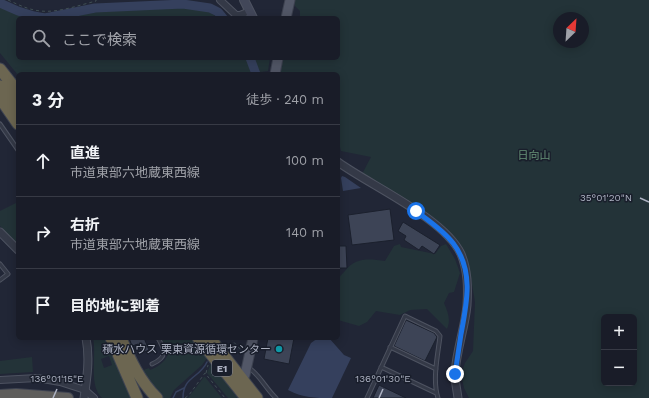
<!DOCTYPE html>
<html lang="ja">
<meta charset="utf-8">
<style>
:root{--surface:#191c28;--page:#262934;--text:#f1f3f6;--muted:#9fa1a8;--line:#373a45}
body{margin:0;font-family:"Work Sans","Noto Sans JP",sans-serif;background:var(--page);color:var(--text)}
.controls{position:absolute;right:12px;bottom:12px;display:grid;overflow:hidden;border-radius:6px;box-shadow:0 2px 10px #0003}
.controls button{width:36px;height:36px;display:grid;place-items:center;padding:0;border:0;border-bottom:1px solid var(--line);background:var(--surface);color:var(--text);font:20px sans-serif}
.compass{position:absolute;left:553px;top:12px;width:36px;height:36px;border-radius:50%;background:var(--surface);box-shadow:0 2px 10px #0003;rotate:25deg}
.stop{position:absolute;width:12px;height:12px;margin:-9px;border:3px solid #1a73e8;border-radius:50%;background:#fff}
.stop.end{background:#1a73e8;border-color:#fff;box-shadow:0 1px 4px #0008}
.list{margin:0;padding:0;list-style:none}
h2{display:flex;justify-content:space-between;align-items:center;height:52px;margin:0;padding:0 16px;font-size:17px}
h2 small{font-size:13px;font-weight:400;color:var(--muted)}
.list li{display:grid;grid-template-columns:26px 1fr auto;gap:12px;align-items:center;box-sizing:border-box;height:72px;padding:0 16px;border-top:1px solid var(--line)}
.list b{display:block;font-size:15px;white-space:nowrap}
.list p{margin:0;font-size:13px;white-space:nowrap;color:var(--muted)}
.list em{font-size:13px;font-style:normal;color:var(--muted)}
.icon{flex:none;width:22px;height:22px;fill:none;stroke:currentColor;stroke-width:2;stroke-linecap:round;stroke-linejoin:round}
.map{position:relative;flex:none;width:649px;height:398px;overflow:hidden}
.search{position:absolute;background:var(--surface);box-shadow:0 2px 10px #0003;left:16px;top:16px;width:324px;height:44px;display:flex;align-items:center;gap:10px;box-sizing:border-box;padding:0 14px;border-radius:6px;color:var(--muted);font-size:15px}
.panel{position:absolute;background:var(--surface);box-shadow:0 2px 10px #0003;left:16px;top:72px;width:324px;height:268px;border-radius:6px}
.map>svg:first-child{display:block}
</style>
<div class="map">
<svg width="649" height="398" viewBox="0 0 649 398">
<rect width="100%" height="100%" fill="#212636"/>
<!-- green -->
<path fill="#233338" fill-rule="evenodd" d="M 294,0 L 649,0 L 649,398 L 469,398 L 464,388 L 461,374 L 465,363 L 473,351 L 475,302 L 469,267 L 464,253 L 456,240 L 362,174 L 371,157 L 341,151 L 338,139 L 338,74 L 280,74 L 283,58 L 338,58 L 338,18 L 300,18 L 300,11 L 295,6 ZM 559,18 L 583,18 L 583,42 L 559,42 ZM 604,317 L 634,317 L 634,383 L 604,383 Z
M 0,5 L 33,18 L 18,18 L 18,58 L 247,58 L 251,74 L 18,75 L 0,53 Z
M 171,7 C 188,7 205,5 217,18 L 57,18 C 94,7 133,9 171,7 Z
M 253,58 L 270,58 L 268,71 L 260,72 Z
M 18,202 L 18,244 L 0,226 L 0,211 Z
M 400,244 L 401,247 L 435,254 L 441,246 L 446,244 L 455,259 L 460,273 L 454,292 L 449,293 L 444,303 C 448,312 451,320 447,329 L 427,309 L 410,310 L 400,315 L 376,311 L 367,322 L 359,326 L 338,320 C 338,312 336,284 339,278 C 340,276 343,273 345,271 C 356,257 369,259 385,261 L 394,246 Z
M 93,338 L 106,338 L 134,398 L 102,398 C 88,385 97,356 93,338 ZM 109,356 L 112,365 L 104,368 L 101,359 Z
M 160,338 L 191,338 L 207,358 L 202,365 L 174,390 L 170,398 L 161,398 L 141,371 L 149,368 L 150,370 C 158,367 170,359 168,349 C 166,345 163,341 160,338 Z
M 32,357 L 33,372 L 0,374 L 0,361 Z
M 211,363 L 238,398 L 228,398 L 207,373 Z
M 204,377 L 205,377 L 222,398 L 188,398 Z"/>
<!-- water -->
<path fill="#35405d" d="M 342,176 L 345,177 L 361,188 L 343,191 L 341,178 Z
M 318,338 L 329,338 L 344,355 L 351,358 L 332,398 C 314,398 304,398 288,390 L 311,343 Z"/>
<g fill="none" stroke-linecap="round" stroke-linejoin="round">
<!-- stream -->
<path stroke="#35405d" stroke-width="1.5" d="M 173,398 L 176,392 L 184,388
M 183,398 C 183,376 200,378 207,362"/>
<!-- river -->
<path stroke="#35405d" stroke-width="9" d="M 0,3 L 18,11 L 34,16 L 45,18 L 95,8 L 183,4 L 210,8 L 218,12 L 223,18
M 250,58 L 256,74"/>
</g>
<!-- building -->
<path fill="#3d4456" stroke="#1b202d" d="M 390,209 L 394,240 L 352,245 L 348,215 Z
M 403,222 L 440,245 L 434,254 L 422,246 L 419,250 L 404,240 L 406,236 L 398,231 Z
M 338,246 L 346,246 L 347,268 L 338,268 Z
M 406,320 L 434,333 L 437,337 L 425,361 L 394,346 Z
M 129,338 L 144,338 L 149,350 L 142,353 L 138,344 L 132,346 Z
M 268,338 L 294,338 L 289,364 L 264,359 Z
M 379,385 L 406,398 L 373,398 Z"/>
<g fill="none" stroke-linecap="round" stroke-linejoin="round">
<defs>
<path id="service" d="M 0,124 L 18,150
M 0,264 L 8,274 L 0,280
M 390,347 L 436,369
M 152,364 C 168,357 165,350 158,338
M 381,367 L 436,393
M 249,368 C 260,375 266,389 276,398
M 367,398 L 405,316 L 436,331 L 440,336 C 438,354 432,380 438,398"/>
<path id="minor" d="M 220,0 L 236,15 L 240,15 L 250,11
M 0,380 L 37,378 L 60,382 L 85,390 L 94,398"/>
<path id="tertiary" d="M 338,162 C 371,186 444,218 461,254 C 468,271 468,288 467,305 C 465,328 456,351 455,374 C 455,382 457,390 458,398
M 0,232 L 18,250
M 84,398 C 87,378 90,358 86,338"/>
<path id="secondary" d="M 244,0 L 253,18"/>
<path id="primary" d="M 286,18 L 290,0
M 275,74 L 278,58
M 245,375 L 253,338"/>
<path id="trunk" d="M 0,395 L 16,394 L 68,398"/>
<path id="motorway" d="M 0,69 L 18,92
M 0,86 L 18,109
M 0,98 L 18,124
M 111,338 L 137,398
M 121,338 C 130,360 140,381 157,398
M 198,338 L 246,398
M 210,338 L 257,398"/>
</defs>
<!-- service casing -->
<use href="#service" stroke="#4e5361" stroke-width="5"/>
<!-- minor casing -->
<use href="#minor" stroke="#4e5361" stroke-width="8"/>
<!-- tertiary casing -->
<use href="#tertiary" stroke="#4e5361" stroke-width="9"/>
<!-- secondary casing -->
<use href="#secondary" stroke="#4e5361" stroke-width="10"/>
<!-- primary casing -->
<use href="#primary" stroke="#3d4250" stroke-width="11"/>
<!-- trunk casing -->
<use href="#trunk" stroke="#3e4351" stroke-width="12"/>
<!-- motorway casing -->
<use href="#motorway" stroke="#3e4351" stroke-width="13"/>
<!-- path -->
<path stroke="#404f54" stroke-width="1" stroke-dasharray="3 3" stroke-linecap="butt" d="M 8,0 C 19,5 29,10 41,11 C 57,13 80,5 96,1 L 96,0
M 230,338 L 242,351
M 206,373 L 208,365
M 185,398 L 189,395 L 205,373 L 225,398"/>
<!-- service -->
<use href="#service" stroke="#343947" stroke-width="3"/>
<!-- minor -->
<use href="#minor" stroke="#343947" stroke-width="6"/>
<!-- tertiary -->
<use href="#tertiary" stroke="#343947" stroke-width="7"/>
<!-- secondary -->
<use href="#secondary" stroke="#424759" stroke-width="8"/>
<!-- primary -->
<use href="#primary" stroke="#525767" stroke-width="9"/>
<!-- trunk -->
<use href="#trunk" stroke="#5f5e5c" stroke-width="10"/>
<!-- motorway -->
<use href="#motorway" stroke="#6c6651" stroke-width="11"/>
</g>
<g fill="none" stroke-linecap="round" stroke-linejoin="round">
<!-- route -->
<path stroke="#1a73e8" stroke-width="5" d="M 416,211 C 429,221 443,230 453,243 C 474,270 467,303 461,334 C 459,347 457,360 455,374"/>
</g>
<!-- ticks -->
<path fill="none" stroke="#aeb3c3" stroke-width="1.5" d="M 640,198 L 649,202M 53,398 L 57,389M 379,398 L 383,389"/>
<!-- markers -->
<circle fill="#0f9aa8" stroke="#191e2b" stroke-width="1.5" cx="279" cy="349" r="4"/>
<g text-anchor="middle" stroke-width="3" stroke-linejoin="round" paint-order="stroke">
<!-- shield labels -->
<rect fill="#191e2b" stroke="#818695" stroke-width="1" x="212" y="360" width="20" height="16" rx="3"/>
<g font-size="10" font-weight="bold" fill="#aeb3c3">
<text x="222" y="372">E1</text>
</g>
<!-- park labels -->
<g font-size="11" fill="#679378" stroke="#191e2b">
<text x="534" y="159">日向山</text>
</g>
<!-- poi labels -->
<g font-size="11" fill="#aeb3c3" stroke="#191e2b" text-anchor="end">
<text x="271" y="353">積水ハウス 栗東資源循環センター</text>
</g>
</g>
<g font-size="10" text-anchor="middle" fill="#aeb3c3" stroke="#191e2b" stroke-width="3" stroke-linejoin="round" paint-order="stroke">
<text x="606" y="201">35°01'20"N</text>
<text x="57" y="382">136°01'15"E</text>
<text x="383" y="382">136°01'30"E</text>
</g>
</svg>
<div class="controls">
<button>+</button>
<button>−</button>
</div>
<svg class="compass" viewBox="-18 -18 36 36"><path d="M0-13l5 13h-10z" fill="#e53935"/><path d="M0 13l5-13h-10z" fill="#9fa1a8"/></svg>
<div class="stop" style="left:416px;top:211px"></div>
<div class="stop end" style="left:455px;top:374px"></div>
<div class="search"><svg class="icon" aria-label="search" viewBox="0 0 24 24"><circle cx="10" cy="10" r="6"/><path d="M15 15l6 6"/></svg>ここで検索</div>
<section class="panel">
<h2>3 分<small>徒歩 · 240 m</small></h2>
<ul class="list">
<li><svg class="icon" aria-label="ahead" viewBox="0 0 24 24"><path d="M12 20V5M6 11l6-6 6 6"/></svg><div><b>直進</b><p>市道東部六地蔵東西線</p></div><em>100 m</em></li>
<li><svg class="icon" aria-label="right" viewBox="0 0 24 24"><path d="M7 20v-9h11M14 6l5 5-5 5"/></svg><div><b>右折</b><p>市道東部六地蔵東西線</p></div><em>140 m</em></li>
<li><svg class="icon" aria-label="arrive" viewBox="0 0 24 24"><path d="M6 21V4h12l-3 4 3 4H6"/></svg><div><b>目的地に到着</b></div></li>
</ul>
</section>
</div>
